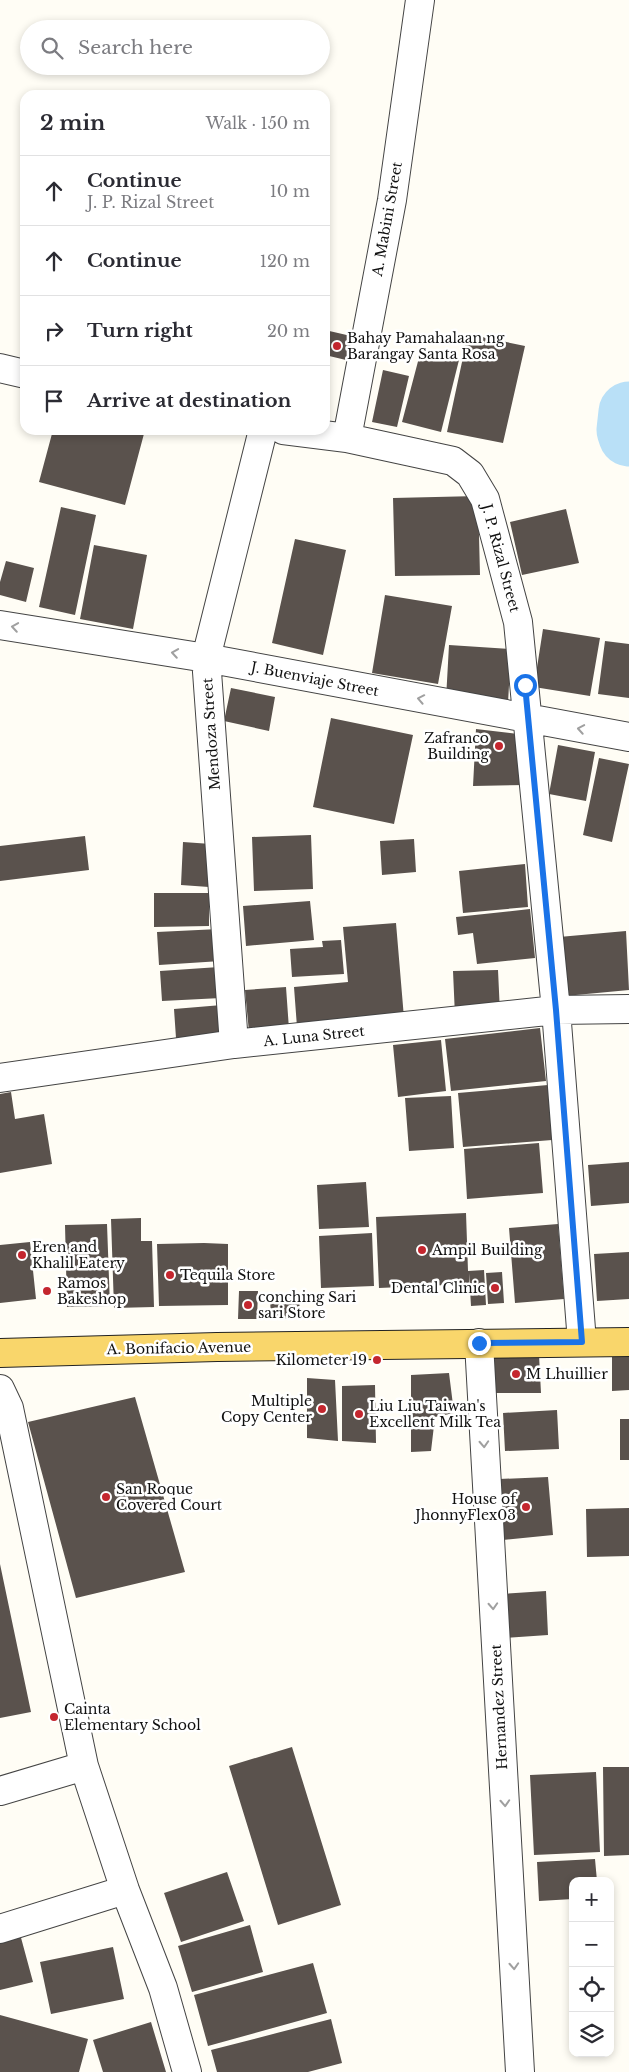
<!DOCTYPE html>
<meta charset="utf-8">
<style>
:root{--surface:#fff;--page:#f7f7f7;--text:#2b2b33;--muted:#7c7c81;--line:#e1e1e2}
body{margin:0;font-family:"Libre Baskerville",serif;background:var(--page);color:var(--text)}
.controls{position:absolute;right:15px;bottom:15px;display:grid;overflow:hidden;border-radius:10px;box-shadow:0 2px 8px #0003}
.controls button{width:45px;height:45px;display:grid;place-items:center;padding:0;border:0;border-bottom:1px solid var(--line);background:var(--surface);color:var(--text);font:25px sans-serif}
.stop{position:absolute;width:15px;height:15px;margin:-11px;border:4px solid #1a73e8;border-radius:50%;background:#fff}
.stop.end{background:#1a73e8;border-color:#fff;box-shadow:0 1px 5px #0008}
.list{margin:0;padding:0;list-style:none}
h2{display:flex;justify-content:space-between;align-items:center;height:65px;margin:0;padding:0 20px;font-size:21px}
h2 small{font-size:16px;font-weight:400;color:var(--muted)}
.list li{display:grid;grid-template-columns:32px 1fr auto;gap:15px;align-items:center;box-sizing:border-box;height:70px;padding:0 20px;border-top:1px solid var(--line)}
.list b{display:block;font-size:19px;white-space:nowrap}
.list p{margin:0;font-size:16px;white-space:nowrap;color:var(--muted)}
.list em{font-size:16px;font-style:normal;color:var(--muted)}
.icon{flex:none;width:28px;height:28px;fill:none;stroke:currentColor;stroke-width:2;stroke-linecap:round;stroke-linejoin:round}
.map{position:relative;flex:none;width:629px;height:2072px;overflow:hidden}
.search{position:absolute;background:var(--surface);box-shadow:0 2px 8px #0003;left:20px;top:20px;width:310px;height:55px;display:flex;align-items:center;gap:12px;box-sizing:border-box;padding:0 18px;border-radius:28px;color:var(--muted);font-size:19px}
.panel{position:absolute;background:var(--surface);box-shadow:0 2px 8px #0003;left:20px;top:90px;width:310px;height:345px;border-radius:15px}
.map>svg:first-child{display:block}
</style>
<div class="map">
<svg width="629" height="2072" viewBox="0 0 629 2072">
<rect width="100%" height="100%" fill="#fffdf5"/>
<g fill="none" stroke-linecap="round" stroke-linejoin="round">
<!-- river -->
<path stroke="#b9e0f7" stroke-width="61" d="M 629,412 L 627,430 L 629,436"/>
</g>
<!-- building -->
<path fill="#5a524d" d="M 325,330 L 351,336 L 346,360 L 325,355 Z
M 468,334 L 525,346 L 503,443 L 447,432 Z
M 421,350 L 459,360 L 441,432 L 402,422 Z
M 383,370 L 409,376 L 397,427 L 372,422 Z
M 53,430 L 145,430 L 125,505 L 39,482 Z
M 478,496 L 480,575 L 395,576 L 393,498 Z
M 61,507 L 96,515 L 75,615 L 39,607 Z
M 566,509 L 579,563 L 522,575 L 510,522 Z
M 295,539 L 346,550 L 323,655 L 272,643 Z
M 94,545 L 147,555 L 133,629 L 80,619 Z
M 6,561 L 34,568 L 26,602 L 0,595 L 0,582 Z
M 385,595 L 452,606 L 438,684 L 372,673 Z
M 543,629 L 600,638 L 590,696 L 534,687 Z
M 605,641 L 629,644 L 629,698 L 598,694 Z
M 449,645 L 511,649 L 508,703 L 446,699 Z
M 231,688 L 275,697 L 269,731 L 224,721 Z
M 331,718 L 413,735 L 394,824 L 313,807 Z
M 476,729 L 518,734 L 528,785 L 473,786 Z
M 558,745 L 595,752 L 586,801 L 549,794 Z
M 599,758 L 629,764 L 612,842 L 583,835 Z
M 311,835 L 313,889 L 254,891 L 252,837 Z
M 85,836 L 89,870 L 0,881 L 0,846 Z
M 414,839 L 416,872 L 382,875 L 380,841 Z
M 183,842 L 211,844 L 209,887 L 181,885 Z
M 525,864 L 528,907 L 463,913 L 459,871 Z
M 154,893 L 209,893 L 209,926 L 154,927 Z
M 310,901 L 314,940 L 246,946 L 243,906 Z
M 530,909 L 535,958 L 477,964 L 473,933 L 458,935 L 456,917 Z
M 396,923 L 404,1018 L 297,1027 L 294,987 L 348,982 L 343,927 Z
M 219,929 L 221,961 L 159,965 L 157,932 Z
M 626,931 L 629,990 L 565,996 L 559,937 Z
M 341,940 L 344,974 L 292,977 L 290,949 L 323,947 L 322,941 Z
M 219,967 L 221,998 L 162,1001 L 160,971 Z
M 498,970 L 500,1013 L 455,1016 L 453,971 Z
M 286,987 L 289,1029 L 249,1032 L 245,990 Z
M 222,1005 L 224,1035 L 176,1038 L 174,1009 Z
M 540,1028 L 546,1081 L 451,1091 L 445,1039 Z
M 441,1040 L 446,1091 L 398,1097 L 393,1045 Z
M 548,1085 L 552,1140 L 463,1147 L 458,1093 Z
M 11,1092 L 15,1119 L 44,1114 L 52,1164 L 0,1173 L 0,1094 Z
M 451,1096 L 454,1148 L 409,1151 L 405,1098 Z
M 539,1143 L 543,1193 L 467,1199 L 464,1149 Z
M 629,1162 L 629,1203 L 591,1206 L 588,1165 Z
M 366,1182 L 369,1227 L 319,1229 L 317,1185 Z
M 466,1213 L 468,1271 L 484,1270 L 486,1305 L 471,1306 L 469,1273 L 469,1284 L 379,1288 L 376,1217 Z
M 141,1218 L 141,1241 L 152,1241 L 154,1307 L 114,1308 L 111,1219 Z
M 107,1224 L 110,1306 L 67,1307 L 65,1225 Z
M 558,1224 L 564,1299 L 515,1303 L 509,1228 Z
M 372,1233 L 374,1286 L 321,1288 L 319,1236 Z
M 30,1242 L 36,1299 L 0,1303 L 0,1245 Z
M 204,1243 L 228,1244 L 228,1305 L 159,1306 L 157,1244 Z
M 629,1252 L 629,1299 L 597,1301 L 594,1254 Z
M 502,1272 L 504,1303 L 488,1304 L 486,1273 Z
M 239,1291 L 258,1291 L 257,1319 L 238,1319 Z
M 299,1295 L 300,1318 L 271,1319 L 270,1297 Z
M 539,1355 L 541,1393 L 493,1393 L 491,1356 Z
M 612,1356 L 629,1356 L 629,1390 L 612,1391 Z
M 449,1373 L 454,1413 L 435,1417 L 431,1451 L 411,1452 L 411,1375 Z
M 307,1378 L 335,1380 L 338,1441 L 307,1438 Z
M 375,1385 L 376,1443 L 342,1441 L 342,1386 Z
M 135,1397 L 185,1572 L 76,1598 L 28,1422 Z
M 557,1410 L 559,1449 L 505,1451 L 503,1413 Z
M 620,1419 L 629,1419 L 629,1460 L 620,1460 Z
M 548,1477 L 553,1535 L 503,1540 L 499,1479 Z
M 629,1508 L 629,1556 L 587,1557 L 586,1509 Z
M 0,1564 L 31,1712 L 0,1718 Z
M 546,1591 L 548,1635 L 504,1638 L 502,1594 Z
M 292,1747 L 341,1905 L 278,1925 L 229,1766 Z
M 603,1767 L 629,1767 L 629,1855 L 604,1856 Z
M 596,1772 L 600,1852 L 534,1855 L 530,1775 Z
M 595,1859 L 597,1881 L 573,1881 L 573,1899 L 539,1901 L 537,1862 Z
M 227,1872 L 244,1921 L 181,1942 L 164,1893 Z
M 250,1925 L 263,1972 L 192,1992 L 178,1946 Z
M 20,1934 L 33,1982 L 0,1990 L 0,1939 Z
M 113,1947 L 124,1999 L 51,2014 L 40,1962 Z
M 313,1963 L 327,2013 L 208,2046 L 194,1995 Z
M 0,2015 L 88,2039 L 79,2072 L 0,2072 Z
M 331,2019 L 342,2063 L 308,2072 L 217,2072 L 211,2050 Z
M 151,2022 L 166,2072 L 103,2072 L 93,2040 Z"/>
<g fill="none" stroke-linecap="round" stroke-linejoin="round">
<defs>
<path id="minor" d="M 0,368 L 25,374
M 283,430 L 347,438 L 453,461 L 470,474 L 485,499 L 518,622 L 556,1010 L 582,1342
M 347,438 L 392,200 L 420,0
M 0,625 L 206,658 L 629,737
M 234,1044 L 206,658 L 263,430
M 0,1078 L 234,1044 L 556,1010 L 629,1009
M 479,1343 L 520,2072
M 0,1389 L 9,1408 L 84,1766 L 125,1890 L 163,1988 L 187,2072
M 0,1791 L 84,1766
M 0,1929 L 125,1890"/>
<path id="major" d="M 0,1353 L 217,1347 L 629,1342"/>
</defs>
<!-- minor casing -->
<use href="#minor" stroke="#444" stroke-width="30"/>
<!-- major casing -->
<use href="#major" stroke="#222" stroke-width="30"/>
<!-- minor -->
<use href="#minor" stroke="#fff" stroke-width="28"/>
<!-- major -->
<use href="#major" stroke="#f9d66b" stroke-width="28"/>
</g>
<!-- one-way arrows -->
<defs><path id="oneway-chevron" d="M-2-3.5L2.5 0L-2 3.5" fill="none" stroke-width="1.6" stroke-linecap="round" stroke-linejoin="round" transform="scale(1.25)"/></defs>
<g stroke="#a0a0a0">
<use href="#oneway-chevron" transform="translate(15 627) rotate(-171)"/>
<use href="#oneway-chevron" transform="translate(175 653) rotate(-171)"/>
<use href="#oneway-chevron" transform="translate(421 699) rotate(-169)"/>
<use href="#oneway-chevron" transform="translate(581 729) rotate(-170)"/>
<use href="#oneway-chevron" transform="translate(484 1444) rotate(87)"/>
<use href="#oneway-chevron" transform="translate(493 1606) rotate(87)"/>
<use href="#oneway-chevron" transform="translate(505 1803) rotate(87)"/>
<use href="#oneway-chevron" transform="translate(514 1966) rotate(87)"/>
</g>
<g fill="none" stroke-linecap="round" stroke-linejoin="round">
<!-- route -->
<path stroke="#1a73e8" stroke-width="6" d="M 479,1343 L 582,1342 L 556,1010 L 525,685"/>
</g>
<!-- markers -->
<g fill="#c4262e" stroke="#fff" stroke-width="2">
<circle cx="337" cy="346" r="5"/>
<circle cx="499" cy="746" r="5"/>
<circle cx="422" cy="1250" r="5"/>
<circle cx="22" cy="1255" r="5"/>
<circle cx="170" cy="1275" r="5"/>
<circle cx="495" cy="1288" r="5"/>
<circle cx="47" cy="1291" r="5"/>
<circle cx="248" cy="1305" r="5"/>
<circle cx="377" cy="1360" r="5"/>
<circle cx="516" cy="1374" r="5"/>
<circle cx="322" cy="1409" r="5"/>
<circle cx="359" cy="1414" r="5"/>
<circle cx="106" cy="1497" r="5"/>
<circle cx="526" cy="1507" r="5"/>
<circle cx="54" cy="1717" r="5"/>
</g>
<g text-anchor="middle" stroke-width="5" stroke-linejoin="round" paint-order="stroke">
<!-- street labels -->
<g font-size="14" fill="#111" stroke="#fff">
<text transform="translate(387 219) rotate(-80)" y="5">A. Mabini Street</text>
<text transform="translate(501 558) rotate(75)" y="5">J. P. Rizal Street</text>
<text transform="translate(315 679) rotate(11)" y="5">J. Buenviaje Street</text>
<text transform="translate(211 734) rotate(-94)" y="5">Mendoza Street</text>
<text transform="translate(314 1036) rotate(-6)" y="5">A. Luna Street</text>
<text transform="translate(179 1348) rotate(-1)" y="5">A. Bonifacio Avenue</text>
<text transform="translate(499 1707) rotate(-93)" y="5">Hernandez Street</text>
</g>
<!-- poi labels -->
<g font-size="14" fill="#111" stroke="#fff" text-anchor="start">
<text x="347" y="343">Bahay Pamahalaan ng<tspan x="347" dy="16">Barangay Santa Rosa</tspan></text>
<text x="489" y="743" text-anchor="end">Zafranco<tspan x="489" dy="16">Building</tspan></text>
<text x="32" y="1252">Eren and<tspan x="32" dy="16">Khalil Eatery</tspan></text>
<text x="432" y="1255">Ampil Building</text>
<text x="180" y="1280">Tequila Store</text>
<text x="57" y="1288">Ramos<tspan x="57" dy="16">Bakeshop</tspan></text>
<text x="485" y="1293" text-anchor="end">Dental Clinic</text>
<text x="258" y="1302">conching Sari<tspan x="258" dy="16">sari Store</tspan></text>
<text x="367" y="1365" text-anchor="end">Kilometer 19</text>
<text x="526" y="1379">M Lhuillier</text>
<text x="312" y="1406" text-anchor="end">Multiple<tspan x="312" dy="16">Copy Center</tspan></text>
<text x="369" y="1411">Liu Liu Taiwan's<tspan x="369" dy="16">Excellent Milk Tea</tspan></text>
<text x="116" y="1494">San Roque<tspan x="116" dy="16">Covered Court</tspan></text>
<text x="516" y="1504" text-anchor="end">House of<tspan x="516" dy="16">JhonnyFlex03</tspan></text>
<text x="64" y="1714">Cainta<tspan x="64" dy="16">Elementary School</tspan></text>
</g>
</g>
</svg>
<div class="controls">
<button>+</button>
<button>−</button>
<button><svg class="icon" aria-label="locate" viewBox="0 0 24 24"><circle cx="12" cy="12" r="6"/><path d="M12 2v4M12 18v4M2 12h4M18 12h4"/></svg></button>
<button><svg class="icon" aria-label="layers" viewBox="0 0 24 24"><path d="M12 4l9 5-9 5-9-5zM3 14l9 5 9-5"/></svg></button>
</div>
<div class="stop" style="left:525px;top:685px"></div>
<div class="stop end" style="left:479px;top:1343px"></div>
<div class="search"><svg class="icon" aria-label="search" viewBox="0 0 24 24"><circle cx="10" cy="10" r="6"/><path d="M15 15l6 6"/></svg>Search here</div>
<section class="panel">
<h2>2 min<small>Walk · 150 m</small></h2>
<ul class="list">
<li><svg class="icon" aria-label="ahead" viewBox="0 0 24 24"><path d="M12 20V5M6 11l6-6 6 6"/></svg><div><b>Continue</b><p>J. P. Rizal Street</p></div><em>10 m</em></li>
<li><svg class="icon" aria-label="ahead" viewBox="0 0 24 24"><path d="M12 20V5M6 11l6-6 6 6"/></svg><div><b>Continue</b></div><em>120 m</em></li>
<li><svg class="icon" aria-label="right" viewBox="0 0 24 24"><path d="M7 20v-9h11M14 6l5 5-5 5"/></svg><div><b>Turn right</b></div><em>20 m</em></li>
<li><svg class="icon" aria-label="arrive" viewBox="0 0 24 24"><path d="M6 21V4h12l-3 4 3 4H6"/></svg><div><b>Arrive at destination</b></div></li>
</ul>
</section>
</div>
